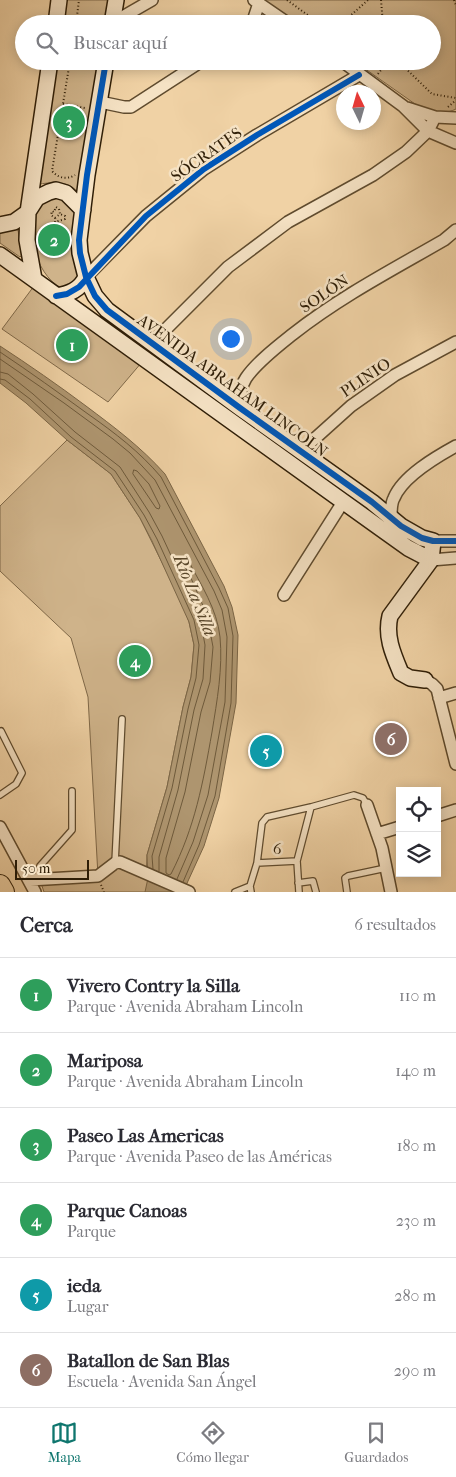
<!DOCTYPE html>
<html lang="es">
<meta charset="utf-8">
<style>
:root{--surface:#fff;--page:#f2f2f3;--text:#2b2b33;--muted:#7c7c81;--line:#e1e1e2;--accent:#0f766e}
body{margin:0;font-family:"IM FELL French Canon",serif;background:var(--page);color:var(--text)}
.controls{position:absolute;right:15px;bottom:15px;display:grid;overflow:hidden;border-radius:0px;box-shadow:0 2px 12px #0003}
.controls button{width:45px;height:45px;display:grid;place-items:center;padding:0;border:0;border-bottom:1px solid var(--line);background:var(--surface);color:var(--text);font:25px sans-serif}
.compass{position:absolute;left:336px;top:85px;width:45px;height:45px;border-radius:50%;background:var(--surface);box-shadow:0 2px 12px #0003;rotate:355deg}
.scale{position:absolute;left:15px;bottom:12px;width:74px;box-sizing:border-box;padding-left:5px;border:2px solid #2f1e07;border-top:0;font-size:14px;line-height:18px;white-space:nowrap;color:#2f1e07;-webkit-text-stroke:4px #f5e2c4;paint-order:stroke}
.you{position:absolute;left:230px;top:338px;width:18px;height:18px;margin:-12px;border:4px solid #fff;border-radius:50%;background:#1a73e8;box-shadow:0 0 0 8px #1a73e833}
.badge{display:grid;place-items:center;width:32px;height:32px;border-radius:50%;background:var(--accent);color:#fff;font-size:16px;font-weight:700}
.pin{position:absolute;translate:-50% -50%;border:2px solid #fff;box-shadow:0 1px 5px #0006}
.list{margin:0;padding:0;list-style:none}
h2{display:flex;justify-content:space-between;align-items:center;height:65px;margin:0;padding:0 20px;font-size:21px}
h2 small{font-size:16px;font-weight:400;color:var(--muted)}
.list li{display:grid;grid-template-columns:32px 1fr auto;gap:15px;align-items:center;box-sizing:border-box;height:75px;padding:0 20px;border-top:1px solid var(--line)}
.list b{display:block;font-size:19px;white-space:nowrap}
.list p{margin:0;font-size:16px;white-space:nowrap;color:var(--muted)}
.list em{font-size:16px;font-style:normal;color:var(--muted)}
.icon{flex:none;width:28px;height:28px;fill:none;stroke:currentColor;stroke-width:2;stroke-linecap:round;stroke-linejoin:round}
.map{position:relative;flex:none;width:456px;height:892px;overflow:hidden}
.search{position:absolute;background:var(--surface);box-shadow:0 2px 12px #0003;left:15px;right:15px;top:15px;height:55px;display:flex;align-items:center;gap:12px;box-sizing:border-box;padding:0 18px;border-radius:28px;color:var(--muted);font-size:19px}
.sheet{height:515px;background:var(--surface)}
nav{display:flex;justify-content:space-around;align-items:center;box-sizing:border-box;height:70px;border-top:1px solid var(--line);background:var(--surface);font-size:14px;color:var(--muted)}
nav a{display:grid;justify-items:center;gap:2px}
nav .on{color:var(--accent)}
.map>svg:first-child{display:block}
</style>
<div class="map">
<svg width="456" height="892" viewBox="0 0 456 892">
<rect width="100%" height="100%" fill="#f0d2a5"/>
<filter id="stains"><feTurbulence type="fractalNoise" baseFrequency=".004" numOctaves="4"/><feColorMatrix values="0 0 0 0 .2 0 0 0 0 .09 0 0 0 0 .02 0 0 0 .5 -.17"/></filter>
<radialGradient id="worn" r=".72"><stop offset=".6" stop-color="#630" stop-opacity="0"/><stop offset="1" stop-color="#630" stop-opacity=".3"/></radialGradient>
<!-- green -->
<path fill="#cfb38a" stroke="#7f6848" d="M 65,0 L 111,0 L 107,24 L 61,24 Z
M 264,0 L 456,0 L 456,109 C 446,114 435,113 425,111 L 354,61 L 432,61 L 432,24 L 299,24 Z
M 56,61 L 100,61 L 78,192 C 67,181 54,182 40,184 Z
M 57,194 L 77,211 L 81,274 L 67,290 C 37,282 22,228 40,203 C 43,199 51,197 57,194 Z
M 0,229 L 15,229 L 18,230 L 22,255 L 20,257 L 0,243 Z
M 34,286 L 142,362 L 108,402 L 2,329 Z
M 67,440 L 111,474 L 140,518 L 184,607 L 189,622 L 194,645 L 191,677 L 183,707 L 167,787 L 147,855 L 146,880 L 175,892 L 44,892 L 41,883 L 98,876 L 88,697 L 71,638 L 0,571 L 0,506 Z"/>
<!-- water -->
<path fill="#ae956f" stroke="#7b6545" d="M 0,346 C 29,365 58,385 86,406 C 114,427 141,447 165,474 L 224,586 L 232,607 L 238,635 L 236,703 L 219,798 L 204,846 L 183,892 L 145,892 L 148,878 L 147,855 L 167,787 L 183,707 L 191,677 L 194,645 L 189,622 L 152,541 L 140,518 L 111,474 L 67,440 L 26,403 L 0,383 Z"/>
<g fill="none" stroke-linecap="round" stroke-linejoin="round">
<!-- shore -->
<path stroke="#6e5a3b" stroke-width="1" d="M 0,352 C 30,372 59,393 88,414 C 115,433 140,452 161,477 L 219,588 L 228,608 L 233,636 L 231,703 L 215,796 L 199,845 L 183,882
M 0,359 L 64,403 L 113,439 L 130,453 L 155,480 L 214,591 L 222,610 L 227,637 L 225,702 L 208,795 L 193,842 L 177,879
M 0,372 L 8,374 L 33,394 L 75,432 L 120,467 L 149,512 L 162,536 L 200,618 L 205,645 L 203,679 L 194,710 L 178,790 L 159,857 L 159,871
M 0,379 L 5,380 L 30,399 L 71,437 L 115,471 L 144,515 L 157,539 L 194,620 L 199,645 L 196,678 L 188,709 L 172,788 L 152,856 L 153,869
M 134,470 L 137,471 L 149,484 L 160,506 L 159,509 L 156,508 L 133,474 Z
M 185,559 L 188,560 C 201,585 217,609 220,637 C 223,668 217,701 212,732 C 203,783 195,827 171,874 L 169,875 L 166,873 L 166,858 L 185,792 L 201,712 L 210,682 L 213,647 L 207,615 L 184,562 Z"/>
<defs>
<path id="lane" d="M 0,795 L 16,784 L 22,773 L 1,731
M 115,863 L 122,719
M 257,863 L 297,861
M 37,880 L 40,866 L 72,830 L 72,791
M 298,883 L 313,881 L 316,892
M 235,892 L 250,886
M 251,892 L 250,886 L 257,863 L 262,823 L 267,817 L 311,807 L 354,795 L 363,798 L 367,805
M 299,892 L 297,861 L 311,807
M 347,892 L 345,878 L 348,876 L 386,868"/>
<path id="street" d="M 254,0 L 289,24
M 112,23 L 152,0
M 252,24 L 259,3
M 342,61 L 403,106 L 428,131 L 456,143
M 100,102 L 124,107 L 131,107 L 202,61
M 407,108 L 435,117 L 456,118
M 86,277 L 146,216 L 204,169 L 257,135 L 359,75
M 152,343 L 228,267 L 288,222 L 373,175 L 406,152 L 428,131 L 435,117
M 240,408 C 240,398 240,387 246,378 C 257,362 278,346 293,334 C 340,297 392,270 444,240 L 456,230
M 301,451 L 351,406 L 395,375 L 456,342
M 391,517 C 391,511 391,503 394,498 C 403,476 436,457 456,446
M 433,541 L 456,541
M 431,560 L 456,558
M 284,595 L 343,502
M 425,680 L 432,684 L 437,689 L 456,764
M 439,698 L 456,693
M 367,805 L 382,848 L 391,892
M 437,816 L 456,810
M 0,827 L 35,892
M 377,834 L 400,827
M 30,880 L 98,876 L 115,863 L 120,862 L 189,892"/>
<path id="secondary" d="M 56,24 L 59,0
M 112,24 L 116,0
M 106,61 L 87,175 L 79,240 L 80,253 L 86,277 L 95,296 L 107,310 L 240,408 L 372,502 L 401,526 L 422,538 L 433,541 L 431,560 L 390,616 C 385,636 393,654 401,673 L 410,678 L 425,680
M 0,225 L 14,222 L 28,212 L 37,198 L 49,192 L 56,190 L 66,193 L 83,210
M 0,255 L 380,528 L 408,548 L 431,560
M 34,279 L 27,240 L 28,212 L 50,61
M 56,296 C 69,294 80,290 86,277"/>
<path id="highway" d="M 0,885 L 4,892"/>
</defs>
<!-- lane casing -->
<use href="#lane" stroke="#5f4b2e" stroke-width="8"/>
<!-- street casing -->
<use href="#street" stroke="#5f4b2e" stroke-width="14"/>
<!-- secondary casing -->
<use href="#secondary" stroke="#2f1e07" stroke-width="18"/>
<!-- highway casing -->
<use href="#highway" stroke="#2f1e07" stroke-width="22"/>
<!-- path -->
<path stroke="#2f1e07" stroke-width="2" stroke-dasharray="1 2.5" stroke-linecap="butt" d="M 287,0 L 320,24
M 381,0 L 383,24
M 454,0 L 456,6
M 76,24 L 79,0
M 341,24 L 368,0
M 70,61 L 52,171 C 58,178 67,180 75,175
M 398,61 L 432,94 L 456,98
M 378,74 L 388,61
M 63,104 L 85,108
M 448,107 L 456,100
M 55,218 L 60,214 L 59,209 L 56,207 L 54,212 L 52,211 L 51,215 L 55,218 L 55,222 L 65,219 L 65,216 L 60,214
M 101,885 L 104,892"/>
<!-- lane -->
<use href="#lane" stroke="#f5e2c4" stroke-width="5.5"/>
<!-- street -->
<use href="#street" stroke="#f5e2c4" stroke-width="11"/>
<!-- secondary -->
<use href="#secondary" stroke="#f5e2c4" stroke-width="15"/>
<!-- highway -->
<use href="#highway" stroke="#f0d2a5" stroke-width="20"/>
<defs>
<path id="cycleway" d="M 106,61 L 87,175 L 79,240 L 80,253 L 86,277 L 95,296 L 107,310 L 240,408 L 372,502 L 401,526 L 422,538 L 433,541 L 456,541
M 56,296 L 67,294 L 79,287 L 146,216 L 204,169 L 257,135 L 359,75"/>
</defs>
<!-- cycleway casing -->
<use href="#cycleway" stroke="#f5e2c4" stroke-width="9"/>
<!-- cycleway -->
<use href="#cycleway" stroke="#0057b8" stroke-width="6"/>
</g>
<g text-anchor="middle" stroke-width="5" stroke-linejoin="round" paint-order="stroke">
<!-- street labels -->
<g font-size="16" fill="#2f1e07" stroke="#f5e2c4">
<text transform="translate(206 154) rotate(-35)" y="6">SÓCRATES</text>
<text transform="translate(324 293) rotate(-34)" y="6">SOLÓN</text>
<text transform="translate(365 377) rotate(-34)" y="6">PLINIO</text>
<text transform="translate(233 385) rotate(36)" y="6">AVENIDA ABRAHAM LINCOLN</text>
<text transform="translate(277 848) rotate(-2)" y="6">6</text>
</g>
<!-- water labels -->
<g font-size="18" font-style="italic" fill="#5b482b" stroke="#f5e2c4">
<text transform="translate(195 595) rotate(68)" y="6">Río La Silla</text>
</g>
</g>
<rect width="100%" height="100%" filter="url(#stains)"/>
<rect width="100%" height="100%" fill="url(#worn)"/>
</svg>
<div class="controls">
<button><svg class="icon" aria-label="locate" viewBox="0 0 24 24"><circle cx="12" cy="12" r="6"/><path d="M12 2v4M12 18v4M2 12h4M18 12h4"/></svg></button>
<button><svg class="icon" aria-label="layers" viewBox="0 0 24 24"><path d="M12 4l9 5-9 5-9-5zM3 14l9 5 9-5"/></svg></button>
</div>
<svg class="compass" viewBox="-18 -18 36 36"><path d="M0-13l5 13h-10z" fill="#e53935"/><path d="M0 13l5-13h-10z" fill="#7c7c81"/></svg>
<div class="scale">50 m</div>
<div class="you"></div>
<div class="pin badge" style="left:72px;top:345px;background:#2e9e5b">1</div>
<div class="pin badge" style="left:54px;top:240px;background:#2e9e5b">2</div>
<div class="pin badge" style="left:69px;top:122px;background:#2e9e5b">3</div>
<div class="pin badge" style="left:135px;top:661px;background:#2e9e5b">4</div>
<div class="pin badge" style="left:266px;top:751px;background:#0f9aa8">5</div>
<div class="pin badge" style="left:391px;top:739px;background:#8d6e63">6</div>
<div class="search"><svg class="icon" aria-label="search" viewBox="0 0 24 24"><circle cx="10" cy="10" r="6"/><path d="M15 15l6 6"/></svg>Buscar aquí</div>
</div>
<section class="sheet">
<h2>Cerca<small>6 resultados</small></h2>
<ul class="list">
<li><span class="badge" style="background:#2e9e5b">1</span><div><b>Vivero Contry la Silla</b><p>Parque · Avenida Abraham Lincoln</p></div><em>110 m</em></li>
<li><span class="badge" style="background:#2e9e5b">2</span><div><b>Mariposa</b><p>Parque · Avenida Abraham Lincoln</p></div><em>140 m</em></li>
<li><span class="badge" style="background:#2e9e5b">3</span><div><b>Paseo Las Americas</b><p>Parque · Avenida Paseo de las Américas</p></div><em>180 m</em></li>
<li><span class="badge" style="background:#2e9e5b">4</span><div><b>Parque Canoas</b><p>Parque</p></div><em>230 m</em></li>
<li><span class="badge" style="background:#0f9aa8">5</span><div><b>ieda</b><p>Lugar</p></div><em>280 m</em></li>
<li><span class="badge" style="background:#8d6e63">6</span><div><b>Batallon de San Blas</b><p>Escuela · Avenida San Ángel</p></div><em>290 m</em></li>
</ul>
</section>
<nav>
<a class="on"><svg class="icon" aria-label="map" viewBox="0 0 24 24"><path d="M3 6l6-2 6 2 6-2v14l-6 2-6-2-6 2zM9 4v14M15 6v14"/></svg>Mapa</a>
<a><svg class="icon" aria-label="directions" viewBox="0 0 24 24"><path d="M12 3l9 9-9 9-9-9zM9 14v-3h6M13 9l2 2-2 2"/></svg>Cómo llegar</a>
<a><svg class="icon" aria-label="saved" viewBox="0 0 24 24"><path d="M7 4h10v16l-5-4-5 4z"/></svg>Guardados</a>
</nav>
